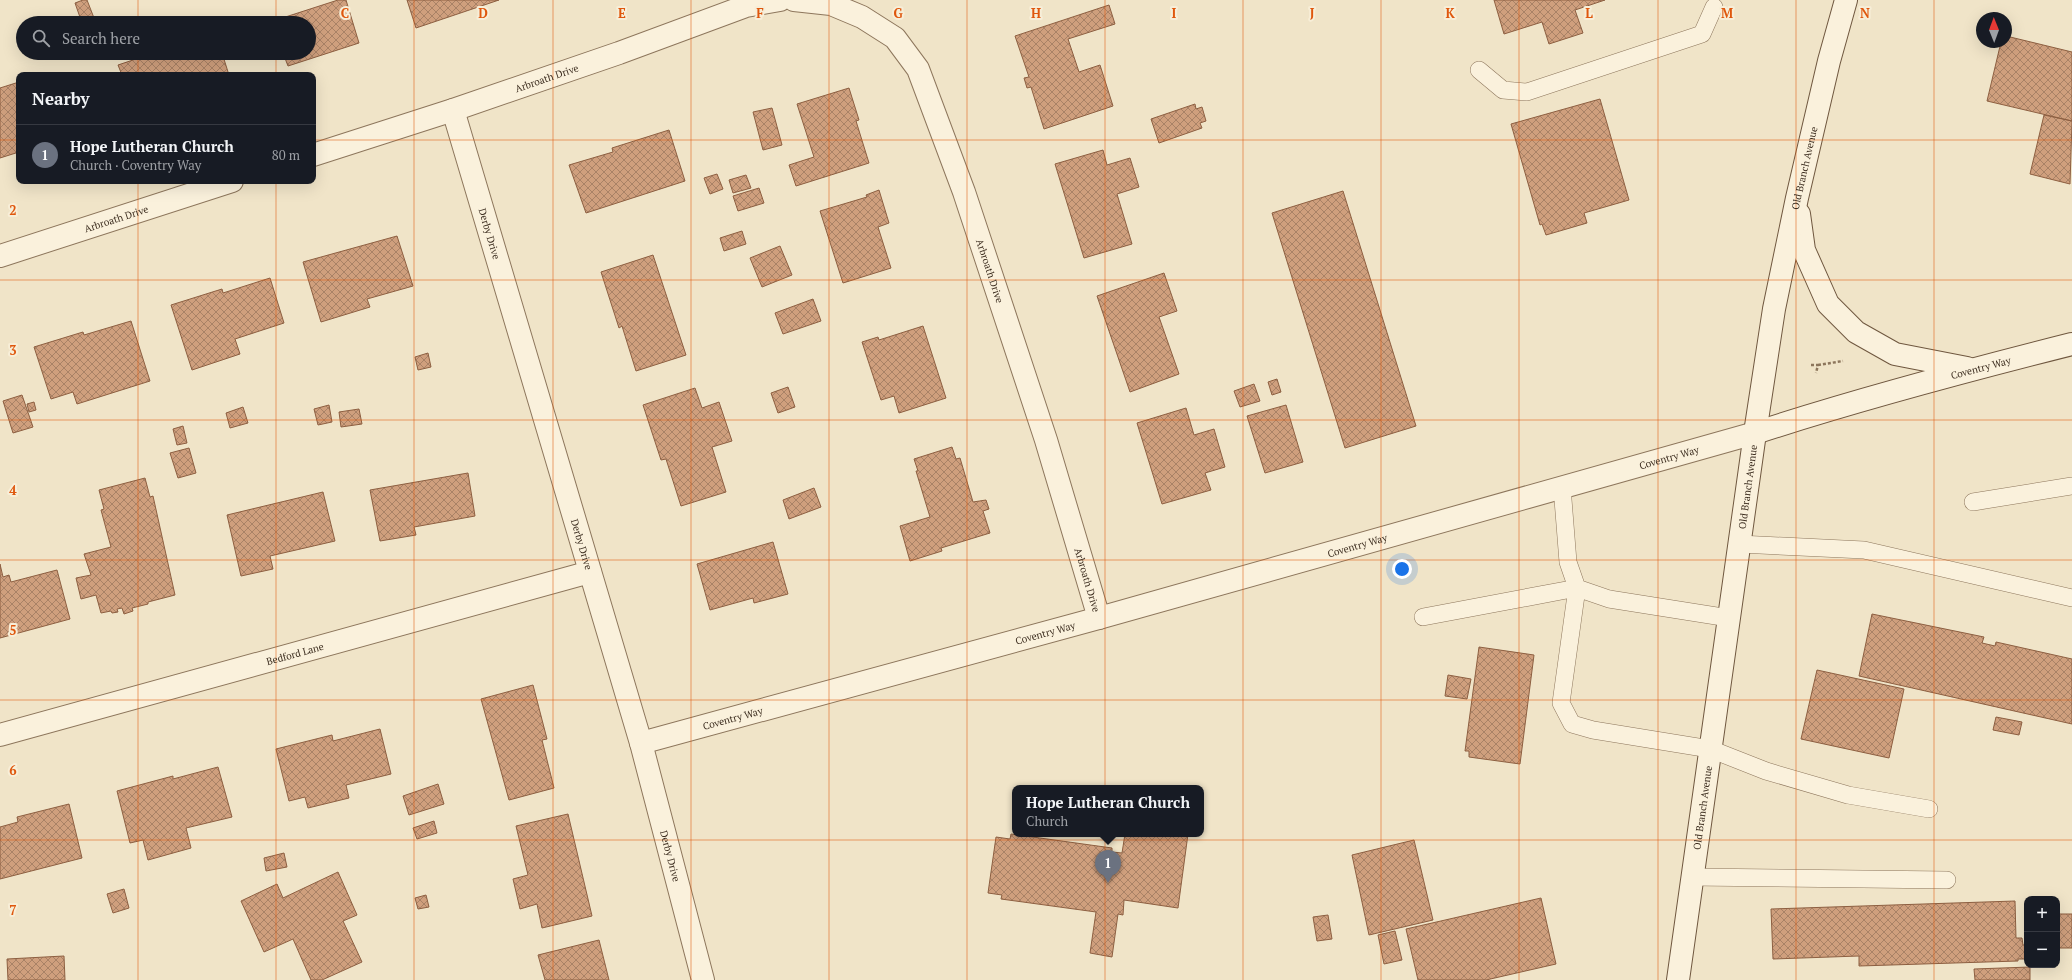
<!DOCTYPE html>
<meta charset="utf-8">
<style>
:root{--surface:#171b24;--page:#242831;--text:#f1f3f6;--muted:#9ea1a6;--line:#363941;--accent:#cc999b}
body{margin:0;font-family:"PT Serif",serif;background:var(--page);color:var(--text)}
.controls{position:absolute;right:12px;bottom:12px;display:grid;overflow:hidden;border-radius:8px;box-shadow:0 4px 16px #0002}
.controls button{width:36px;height:36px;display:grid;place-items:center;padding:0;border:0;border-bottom:1px solid var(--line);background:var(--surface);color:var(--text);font:20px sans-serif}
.compass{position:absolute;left:1976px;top:12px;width:36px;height:36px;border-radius:50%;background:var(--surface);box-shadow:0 4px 16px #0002;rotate:359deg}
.you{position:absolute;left:1402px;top:569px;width:14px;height:14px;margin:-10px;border:3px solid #fff;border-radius:50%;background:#1a73e8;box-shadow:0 0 0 6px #1a73e833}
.badge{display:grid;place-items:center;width:26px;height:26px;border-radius:50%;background:var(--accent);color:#fff;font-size:13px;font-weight:700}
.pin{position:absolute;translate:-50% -33px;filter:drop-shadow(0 1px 2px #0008)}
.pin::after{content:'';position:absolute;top:21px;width:14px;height:12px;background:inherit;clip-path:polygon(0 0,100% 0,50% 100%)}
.popup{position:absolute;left:1012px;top:785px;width:192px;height:52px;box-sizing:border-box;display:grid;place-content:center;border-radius:8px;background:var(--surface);filter:drop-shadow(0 1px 3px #0005);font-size:13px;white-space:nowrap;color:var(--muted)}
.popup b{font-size:15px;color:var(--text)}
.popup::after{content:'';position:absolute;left:50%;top:100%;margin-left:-8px;border:8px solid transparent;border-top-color:var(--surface)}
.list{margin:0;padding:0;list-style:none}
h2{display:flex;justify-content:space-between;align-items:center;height:52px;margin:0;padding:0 16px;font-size:17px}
h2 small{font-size:13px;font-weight:400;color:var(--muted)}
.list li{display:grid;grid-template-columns:26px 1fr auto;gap:12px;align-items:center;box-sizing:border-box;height:60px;padding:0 16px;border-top:1px solid var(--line)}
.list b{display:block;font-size:15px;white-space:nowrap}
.list p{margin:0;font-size:13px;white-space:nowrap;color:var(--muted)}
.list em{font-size:13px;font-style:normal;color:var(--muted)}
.icon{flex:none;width:22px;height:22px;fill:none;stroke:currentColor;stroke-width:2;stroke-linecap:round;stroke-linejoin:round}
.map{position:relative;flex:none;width:2072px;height:980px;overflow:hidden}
.search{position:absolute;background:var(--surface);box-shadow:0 4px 16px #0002;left:16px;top:16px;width:300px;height:44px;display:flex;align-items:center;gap:10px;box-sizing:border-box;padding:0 14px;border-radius:22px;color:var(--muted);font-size:15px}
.panel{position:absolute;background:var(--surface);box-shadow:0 4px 16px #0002;left:16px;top:72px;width:300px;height:112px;border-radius:8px}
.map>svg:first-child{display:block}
</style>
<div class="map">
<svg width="2072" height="980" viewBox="0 0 2072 980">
<defs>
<pattern id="building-cross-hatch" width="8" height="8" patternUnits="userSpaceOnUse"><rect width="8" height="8" fill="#cf9f7d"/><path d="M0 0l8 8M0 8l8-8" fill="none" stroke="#a98266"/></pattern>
</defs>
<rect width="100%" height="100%" fill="#f0e4c8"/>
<!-- building -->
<path fill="url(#building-cross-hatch)" stroke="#8d5f41" d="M 83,0 L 87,0 L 94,18 L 82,23 L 75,3 Z
M 338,0 L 346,0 L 359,43 L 288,66 L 283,53 L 309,53 L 309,23 L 274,23 L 273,21 Z
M 407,0 L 499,0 L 416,28 Z
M 1494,0 L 1605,0 L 1575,10 L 1583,33 L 1549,44 L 1542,22 L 1504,34 Z
M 1109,5 L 1115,24 L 1068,39 L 1079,72 L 1100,65 L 1113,106 L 1044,129 L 1031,87 L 1027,88 L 1024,78 L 1029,77 L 1015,36 Z
M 2006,36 L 2072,52 L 2072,121 L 1987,101 L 2001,42 L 2006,42 Z
M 141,53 L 222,53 L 229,75 L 122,75 L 118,65 L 142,57 Z
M 19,82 L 19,152 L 0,158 L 0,88 Z
M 849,88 L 859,120 L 856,121 L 869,163 L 796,186 L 789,165 L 814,157 L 797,104 Z
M 1600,99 L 1629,200 L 1584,213 L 1587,223 L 1546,235 L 1542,224 L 1540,225 L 1511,124 Z
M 1195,104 L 1196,109 L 1202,107 L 1206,121 L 1200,123 L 1202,128 L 1159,143 L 1151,119 Z
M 772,108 L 782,145 L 763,150 L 753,112 Z
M 2044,115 L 2072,121 L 2070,184 L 2030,174 Z
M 669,130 L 685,181 L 586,213 L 569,165 L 613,152 L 612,148 Z
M 1103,150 L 1107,165 L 1130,158 L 1139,187 L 1117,194 L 1132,244 L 1084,258 L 1055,164 Z
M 717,174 L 723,189 L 710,194 L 704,178 Z
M 746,175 L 751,188 L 733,193 L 729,180 Z
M 759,188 L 764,203 L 738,211 L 733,196 Z
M 879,190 L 889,223 L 878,227 L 891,268 L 843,283 L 820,211 L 867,197 L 866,195 Z
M 1343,191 L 1416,426 L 1345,448 L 1272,213 Z
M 742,231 L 746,244 L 724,251 L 720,238 Z
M 397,236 L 413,286 L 367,299 L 370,307 L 321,322 L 303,262 Z
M 780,246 L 792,275 L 762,287 L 750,258 Z
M 653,255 L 686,355 L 636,371 L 622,326 L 619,328 L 601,272 Z
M 1164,273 L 1177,311 L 1159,317 L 1179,374 L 1130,392 L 1097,296 Z
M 270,278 L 284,323 L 235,339 L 240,354 L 192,370 L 171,305 L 222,289 L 223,293 Z
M 813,299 L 821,321 L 783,334 L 775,313 Z
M 131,321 L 150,381 L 77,404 L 73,392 L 51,399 L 34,347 L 83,332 L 84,335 Z
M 923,326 L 946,398 L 899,413 L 894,396 L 881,400 L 862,342 L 878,337 L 879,340 Z
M 428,353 L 431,367 L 418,370 L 415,357 Z
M 1277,379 L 1281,392 L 1272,395 L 1268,382 Z
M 1254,384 L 1260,401 L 1240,407 L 1234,391 Z
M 788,387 L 795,407 L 778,413 L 771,393 Z
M 695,388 L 702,408 L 719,402 L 732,441 L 712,447 L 726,492 L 681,506 L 666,459 L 661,460 L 643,405 Z
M 22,395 L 33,427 L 13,433 L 3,401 Z
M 34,402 L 36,410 L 29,412 L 27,404 Z
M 329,405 L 332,422 L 318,425 L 314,409 Z
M 1286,405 L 1303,462 L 1265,473 L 1247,416 Z
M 243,407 L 248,423 L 230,428 L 226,413 Z
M 1186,408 L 1194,435 L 1214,429 L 1225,467 L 1205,473 L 1211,490 L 1162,504 L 1137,423 Z
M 359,409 L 362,424 L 341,427 L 339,412 Z
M 183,426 L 187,443 L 177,445 L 173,429 Z
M 952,447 L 956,459 L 960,458 L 973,502 L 986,500 L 989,509 L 983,511 L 990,533 L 941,548 L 942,551 L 910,561 L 900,526 L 930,517 L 916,471 L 918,471 L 914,459 Z
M 189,448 L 196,473 L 178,478 L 170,453 Z
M 468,473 L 475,516 L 414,527 L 416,535 L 380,541 L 370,490 Z
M 145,478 L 150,497 L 153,496 L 175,595 L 148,602 L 148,604 L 132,608 L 133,611 L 124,614 L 122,608 L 117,609 L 118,612 L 112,613 L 111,611 L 101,613 L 96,595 L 81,599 L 76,578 L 91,575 L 84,554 L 111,547 L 101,510 L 104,509 L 99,490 Z
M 814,488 L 821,507 L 789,519 L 783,500 Z
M 323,492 L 335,541 L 270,556 L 273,569 L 241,576 L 227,515 Z
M 773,542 L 788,594 L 754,603 L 753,598 L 710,610 L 697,564 Z
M 0,564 L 3,577 L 9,575 L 11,582 L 57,570 L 70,619 L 0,638 Z
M 1872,614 L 1984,637 L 1982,643 L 1995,646 L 1996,642 L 2072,659 L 2072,724 L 1859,676 Z
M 1479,647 L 1534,655 L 1520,764 L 1469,757 L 1469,751 L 1465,751 Z
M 1817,670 L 1904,689 L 1889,758 L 1801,739 Z
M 1448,675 L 1471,679 L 1467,699 L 1445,696 Z
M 533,685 L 547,739 L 542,740 L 554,788 L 509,800 L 481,699 Z
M 1996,717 L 2022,722 L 2019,735 L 1993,730 Z
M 380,729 L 391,774 L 346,785 L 349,798 L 308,808 L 305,797 L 289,801 L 276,749 L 332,735 L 333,741 Z
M 218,767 L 232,817 L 186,828 L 191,848 L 148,860 L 143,840 L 130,843 L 117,791 L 173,776 L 173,779 Z
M 438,784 L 444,804 L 409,815 L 403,796 Z
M 69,804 L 82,858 L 0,879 L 0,827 L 18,822 L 17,817 Z
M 568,814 L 592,916 L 542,928 L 537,904 L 520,909 L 513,879 L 528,875 L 516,826 Z
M 434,821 L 437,833 L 417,839 L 413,828 Z
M 1011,834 L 1112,848 L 1112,852 L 1122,853 L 1125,834 L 1188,834 L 1178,908 L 1124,900 L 1123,915 L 1118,914 L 1112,957 L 1090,953 L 1096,912 L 1001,899 L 1002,895 L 988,893 L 996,837 L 1010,839 Z
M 1414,840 L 1433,920 L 1369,935 L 1352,855 Z
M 284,853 L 287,867 L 266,871 L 264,858 Z
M 338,872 L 357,915 L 343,921 L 362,962 L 322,980 L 311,980 L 293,939 L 264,952 L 241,901 L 277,884 L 283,898 Z
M 124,889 L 129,908 L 113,913 L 107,894 Z
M 426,895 L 429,907 L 418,909 L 415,898 Z
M 1541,898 L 1556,964 L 1486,980 L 1418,980 L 1406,929 Z
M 2015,901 L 2016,938 L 2022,938 L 2023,945 L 2027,945 L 2027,959 L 2018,959 L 2018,961 L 1859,966 L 1859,956 L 1773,959 L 1771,909 Z
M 2057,914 L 2072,914 L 2072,948 L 2057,948 Z
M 1328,915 L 1332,939 L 1317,941 L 1313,917 Z
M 1395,931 L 1402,960 L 1384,964 L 1378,935 Z
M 599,940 L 609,980 L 545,980 L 538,955 Z
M 64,956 L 65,980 L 8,980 L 7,959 Z
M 2030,967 L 2030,980 L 1975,980 L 1974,969 Z"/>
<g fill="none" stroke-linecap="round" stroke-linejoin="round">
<defs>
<path id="lane" d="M 1479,70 L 1503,90 L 1527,92 L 1702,34 L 1714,7
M 1562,487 L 1568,562 L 1577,588 L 1609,599 L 1729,618
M 1973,502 L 2072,486
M 1739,544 L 1864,550 L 2072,598
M 1423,617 L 1577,588 L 1561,703 L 1572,724 L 1593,730 L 1710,749 L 1766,771 L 1848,795 L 1929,809
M 1692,877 L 1947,880"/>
<g id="street">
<path id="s1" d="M 794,0 L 831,4 L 862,17 L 895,38 L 918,69 L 964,192 L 1046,440 L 1099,618"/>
<path id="s2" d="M 453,110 L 641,743 L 703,980"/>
<path id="s3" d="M 313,155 L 453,110 L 619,53 L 746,6 L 780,0"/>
<path id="s4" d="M 0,256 L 232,181"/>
<path id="s5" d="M 0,735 L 590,572"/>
<path id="s6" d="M 641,743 L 1099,618 L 1755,433"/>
</g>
<g id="secondary">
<path d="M 1799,214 L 1804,250 L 1828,304 L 1856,332 L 1895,354 L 1967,368"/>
<path id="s7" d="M 1755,433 C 1859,399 1965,371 2072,344"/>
<path id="s8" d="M 1678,980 L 1755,433 L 1774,309 L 1797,198 L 1829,61 L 1846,0"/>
</g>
</defs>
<!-- lane casing -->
<use href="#lane" stroke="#8d765c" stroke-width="18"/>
<!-- street casing -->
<use href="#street" stroke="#8d765c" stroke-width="24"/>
<!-- secondary casing -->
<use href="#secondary" stroke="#6f573f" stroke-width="24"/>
<!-- path -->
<path stroke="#8d765c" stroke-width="2.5" stroke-dasharray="3 2" stroke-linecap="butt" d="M 1811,365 L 1818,365 L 1816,373
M 1818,365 L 1843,361"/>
<!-- lane -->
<use href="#lane" stroke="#faf1dc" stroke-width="17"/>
<!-- street -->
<use href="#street" stroke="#faf1dc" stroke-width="22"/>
<!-- secondary -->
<use href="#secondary" stroke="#faf1dc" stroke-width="22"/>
</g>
<!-- grid -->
<path fill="none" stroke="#df570d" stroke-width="1" stroke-opacity="0.55" d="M 138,0 L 138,23M 276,0 L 276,23M 414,0 L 414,980M 553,0 L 553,980M 691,0 L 691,980M 829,0 L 829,980M 967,0 L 967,980M 1105,0 L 1105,980M 1243,0 L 1243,980M 1381,0 L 1381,980M 1519,0 L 1519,980M 1658,0 L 1658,980M 1796,0 L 1796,980M 1934,0 L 1934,980M 138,53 L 138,75M 276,53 L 276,75M 0,140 L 19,140M 313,140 L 2072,140M 138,181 L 138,980M 276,181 L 276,980M 0,280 L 2072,280M 0,420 L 2072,420M 0,560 L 2072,560M 0,700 L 2072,700M 0,840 L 2072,840"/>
<g text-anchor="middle" stroke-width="4" stroke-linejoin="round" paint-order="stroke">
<!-- street labels -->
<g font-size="10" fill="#3d2e20" stroke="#f7eed8">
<text dy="4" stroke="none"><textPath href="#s3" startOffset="246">Arbroath Drive</textPath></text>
<text dy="4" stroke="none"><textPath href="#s8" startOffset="822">Old Branch Avenue</textPath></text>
<text dy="4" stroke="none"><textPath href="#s4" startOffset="122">Arbroath Drive</textPath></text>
<text dy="4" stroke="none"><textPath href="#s2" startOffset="129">Derby Drive</textPath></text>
<text dy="4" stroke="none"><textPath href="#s1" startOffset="363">Arbroath Drive</textPath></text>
<text dy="4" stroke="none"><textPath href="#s7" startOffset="235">Coventry Way</textPath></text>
<text dy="4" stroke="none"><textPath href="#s6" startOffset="1067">Coventry Way</textPath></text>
<text dy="4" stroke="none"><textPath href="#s8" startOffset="498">Old Branch Avenue</textPath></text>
<text dy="4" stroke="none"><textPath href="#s2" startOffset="453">Derby Drive</textPath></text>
<text dy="4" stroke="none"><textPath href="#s6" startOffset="743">Coventry Way</textPath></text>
<text dy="4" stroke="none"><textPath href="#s1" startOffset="687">Arbroath Drive</textPath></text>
<text dy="4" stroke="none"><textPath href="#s6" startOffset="419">Coventry Way</textPath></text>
<text dy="4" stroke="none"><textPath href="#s5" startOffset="306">Bedford Lane</textPath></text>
<text dy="4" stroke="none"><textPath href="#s6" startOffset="95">Coventry Way</textPath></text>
<text dy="4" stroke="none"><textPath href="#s8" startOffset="174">Old Branch Avenue</textPath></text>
<text dy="4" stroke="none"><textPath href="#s2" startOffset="777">Derby Drive</textPath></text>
</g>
</g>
<g font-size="13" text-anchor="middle" font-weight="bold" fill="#df570d" stroke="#f7eed8" stroke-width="4" stroke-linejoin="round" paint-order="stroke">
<text x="345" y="18">C</text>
<text x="483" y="18">D</text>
<text x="622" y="18">E</text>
<text x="760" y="18">F</text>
<text x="898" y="18">G</text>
<text x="1036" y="18">H</text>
<text x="1174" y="18">I</text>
<text x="1312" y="18">J</text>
<text x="1450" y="18">K</text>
<text x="1589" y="18">L</text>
<text x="1727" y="18">M</text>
<text x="1865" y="18">N</text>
<text x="13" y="215">2</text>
<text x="13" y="355">3</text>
<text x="13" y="495">4</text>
<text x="13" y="635">5</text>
<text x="13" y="775">6</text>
<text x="13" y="915">7</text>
</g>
</svg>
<div class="controls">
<button>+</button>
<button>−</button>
</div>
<svg class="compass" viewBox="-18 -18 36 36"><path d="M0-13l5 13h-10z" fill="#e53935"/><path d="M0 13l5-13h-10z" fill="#9ea1a6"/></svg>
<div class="you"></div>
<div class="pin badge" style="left:1108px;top:883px;background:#6b7280">1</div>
<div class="popup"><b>Hope Lutheran Church</b>Church</div>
<div class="search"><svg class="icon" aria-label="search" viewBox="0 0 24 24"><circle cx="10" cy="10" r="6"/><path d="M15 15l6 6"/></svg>Search here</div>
<section class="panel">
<h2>Nearby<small></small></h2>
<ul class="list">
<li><span class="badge" style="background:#6b7280">1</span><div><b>Hope Lutheran Church</b><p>Church · Coventry Way</p></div><em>80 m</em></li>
</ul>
</section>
</div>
